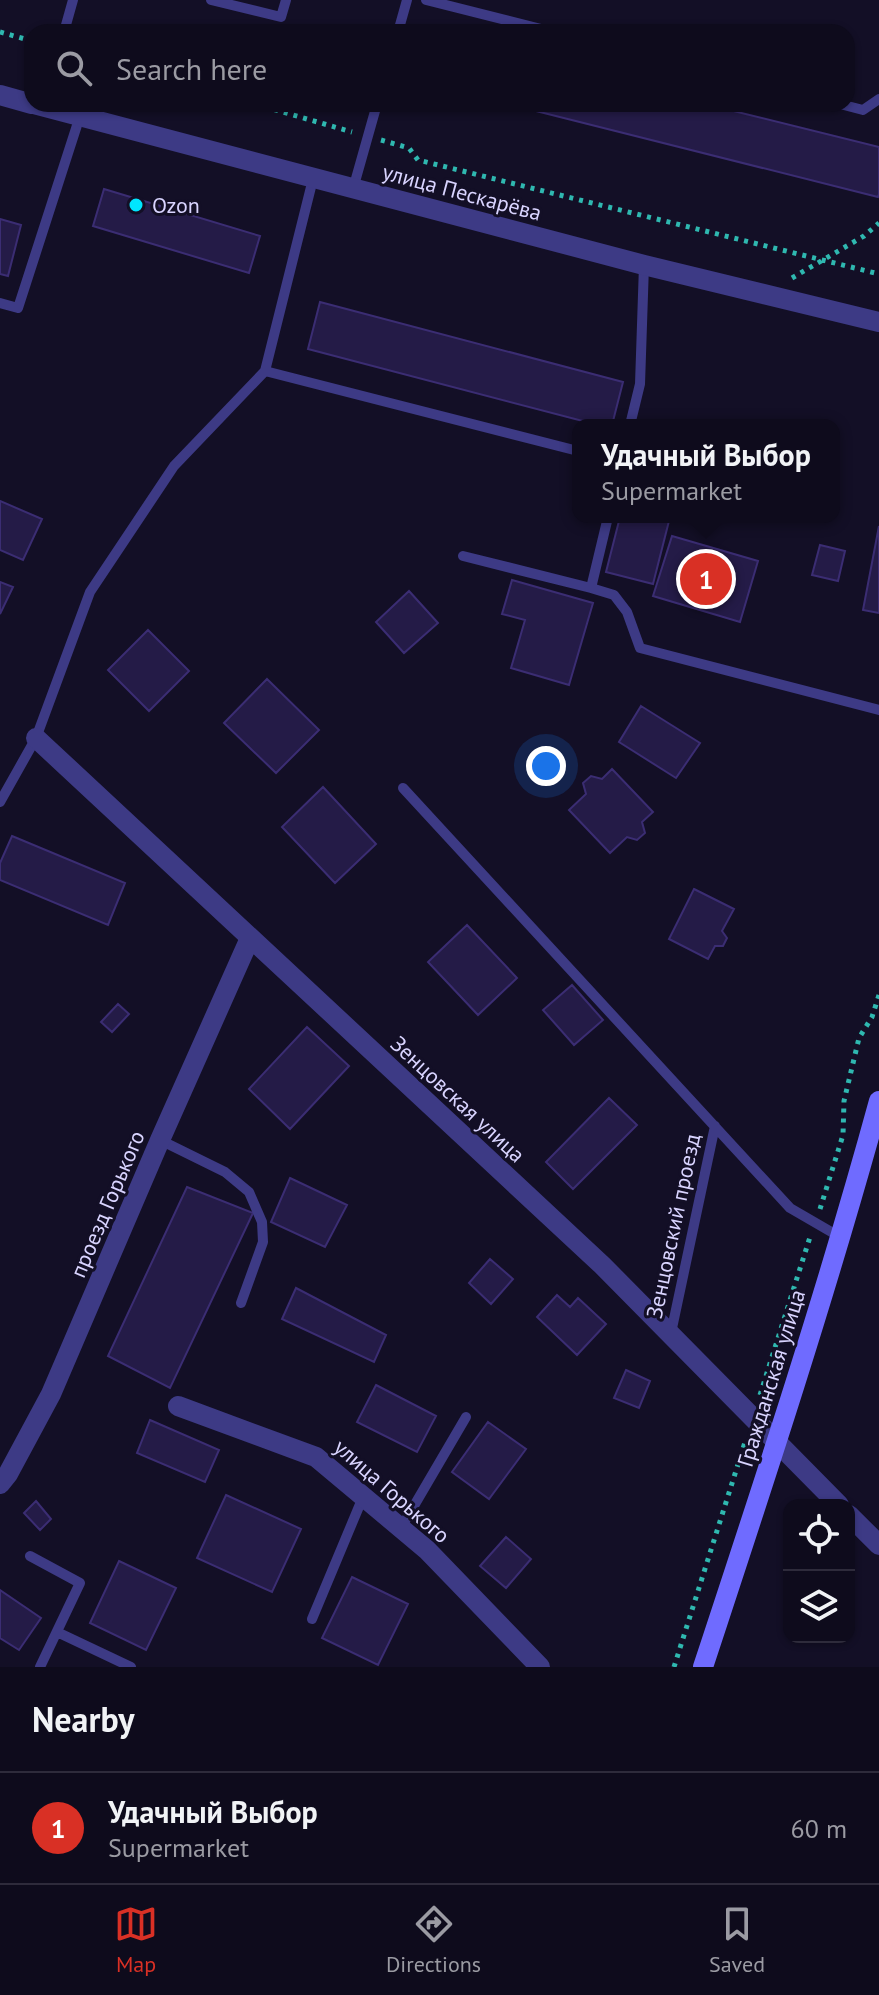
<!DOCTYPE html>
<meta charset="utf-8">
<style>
:root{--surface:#0e0b1c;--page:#1c1929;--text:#f1f3f6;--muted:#9b9ba3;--line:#2e2b3b;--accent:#d93025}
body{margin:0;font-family:"PT Sans",sans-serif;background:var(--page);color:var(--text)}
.controls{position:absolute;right:24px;bottom:24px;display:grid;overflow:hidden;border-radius:16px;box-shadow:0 2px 6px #0004}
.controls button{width:72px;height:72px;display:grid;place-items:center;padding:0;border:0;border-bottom:2px solid var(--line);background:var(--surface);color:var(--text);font:40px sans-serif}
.you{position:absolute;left:546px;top:766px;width:28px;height:28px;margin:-20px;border:6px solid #fff;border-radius:50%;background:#1a73e8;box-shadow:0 0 0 12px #1a73e833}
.badge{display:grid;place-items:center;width:52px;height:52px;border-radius:50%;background:var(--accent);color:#fff;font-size:26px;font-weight:700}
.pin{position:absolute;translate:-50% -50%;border:4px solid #fff;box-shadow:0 2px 8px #0006}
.popup{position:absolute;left:572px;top:419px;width:268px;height:104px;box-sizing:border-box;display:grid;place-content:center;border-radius:16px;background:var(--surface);filter:drop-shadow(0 2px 6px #0005);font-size:26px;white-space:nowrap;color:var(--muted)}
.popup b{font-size:30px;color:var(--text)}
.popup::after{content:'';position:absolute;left:50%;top:100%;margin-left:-16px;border:16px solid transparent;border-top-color:var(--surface)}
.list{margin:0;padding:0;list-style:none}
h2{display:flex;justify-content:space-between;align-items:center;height:104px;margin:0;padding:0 32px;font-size:34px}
h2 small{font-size:26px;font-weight:400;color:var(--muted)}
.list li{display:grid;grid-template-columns:52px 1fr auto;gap:24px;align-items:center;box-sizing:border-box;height:112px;padding:0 32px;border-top:2px solid var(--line)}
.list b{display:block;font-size:30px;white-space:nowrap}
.list p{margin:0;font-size:26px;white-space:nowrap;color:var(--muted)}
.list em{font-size:26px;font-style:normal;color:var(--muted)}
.icon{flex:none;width:44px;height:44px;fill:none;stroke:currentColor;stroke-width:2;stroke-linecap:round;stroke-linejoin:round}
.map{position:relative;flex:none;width:879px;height:1667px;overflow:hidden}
.search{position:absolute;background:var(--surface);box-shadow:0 2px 6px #0004;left:24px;right:24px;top:24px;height:88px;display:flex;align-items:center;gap:20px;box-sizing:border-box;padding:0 28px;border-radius:24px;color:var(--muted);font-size:30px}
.sheet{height:216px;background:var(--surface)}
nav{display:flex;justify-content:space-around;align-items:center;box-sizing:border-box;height:112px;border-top:2px solid var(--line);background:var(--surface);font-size:22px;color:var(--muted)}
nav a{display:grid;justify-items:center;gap:4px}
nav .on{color:var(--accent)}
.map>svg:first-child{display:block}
</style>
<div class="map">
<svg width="879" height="1667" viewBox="0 0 879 1667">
<rect width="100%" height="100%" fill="#130f26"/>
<!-- building -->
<path fill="#241b47" stroke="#3b2d73" stroke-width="2" d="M 508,104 L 705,104 L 879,147 L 879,194 L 878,197 Z
M 104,189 L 260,236 L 249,273 L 93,226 Z
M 0,219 L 21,225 L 8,276 L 0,274 Z
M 320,302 L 623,382 L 612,425 L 598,425 L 308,349 Z
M 0,501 L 42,519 L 23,560 L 0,550 Z
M 620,517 L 670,517 L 653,584 L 606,572 Z
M 879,526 L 879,613 L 863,610 Z
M 672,536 L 758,561 L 740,622 L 653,596 Z
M 820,545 L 845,551 L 838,581 L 812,575 Z
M 512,580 L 593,603 L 569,685 L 511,668 L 525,620 L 502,614 Z
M 0,582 L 13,587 L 0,614 Z
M 409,591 L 438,623 L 404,653 L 376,622 Z
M 148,630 L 189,671 L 149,711 L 108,670 Z
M 267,679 L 319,730 L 276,773 L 224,723 Z
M 641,706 L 700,743 L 676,778 L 619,742 Z
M 612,769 L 653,812 L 642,822 L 645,833 L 637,840 L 627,837 L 610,853 L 569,810 L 586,794 L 583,783 L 591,776 L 602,779 Z
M 323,787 L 376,844 L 335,883 L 282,827 Z
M 12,836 L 125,883 L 108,925 L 0,880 L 0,863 Z
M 694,889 L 734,909 L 722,931 L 727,938 L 723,946 L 715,946 L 708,959 L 669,939 Z
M 467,925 L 517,978 L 478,1015 L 428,962 Z
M 572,985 L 603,1020 L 574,1045 L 543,1010 Z
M 118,1004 L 129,1014 L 112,1032 L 101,1022 Z
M 307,1027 L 349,1066 L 290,1129 L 249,1089 Z
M 609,1098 L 637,1125 L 573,1189 L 546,1162 Z
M 290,1178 L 347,1205 L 325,1247 L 271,1222 Z
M 187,1187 L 253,1213 L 170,1388 L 108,1356 Z
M 490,1259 L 513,1279 L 491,1304 L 469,1283 Z
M 296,1288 L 386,1335 L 374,1362 L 282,1319 Z
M 557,1295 L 570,1307 L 578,1298 L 606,1324 L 577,1355 L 537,1317 Z
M 626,1370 L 650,1381 L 639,1408 L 614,1398 Z
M 376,1385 L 436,1416 L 417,1452 L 357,1422 Z
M 150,1420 L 219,1450 L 205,1482 L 137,1453 Z
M 488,1422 L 526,1449 L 489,1499 L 452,1472 Z
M 226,1495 L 301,1529 L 272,1592 L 197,1558 Z
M 36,1501 L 51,1519 L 40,1530 L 24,1513 Z
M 506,1537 L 531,1559 L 506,1588 L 480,1566 Z
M 119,1561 L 176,1588 L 146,1650 L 90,1623 Z
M 352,1577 L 408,1604 L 378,1665 L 322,1638 Z
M 0,1590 L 41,1618 L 19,1650 L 0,1638 Z"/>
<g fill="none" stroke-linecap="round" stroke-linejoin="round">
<!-- path -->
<path stroke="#2fb8b0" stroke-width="5" stroke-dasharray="4 6" stroke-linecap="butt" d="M 0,32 L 32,41
M 255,104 L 352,132
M 381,140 L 409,148 L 418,160 L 879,274
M 792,278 L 864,236 L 879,223
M 820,1209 L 843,1135 L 844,1101 L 859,1038 L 872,1017 L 879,995
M 760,1395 L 810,1237
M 674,1667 L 746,1439"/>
<!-- lane -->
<path stroke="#3d3a85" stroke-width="10" d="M 211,0 L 281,17 L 286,0
M 426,0 L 553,32
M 64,32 L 73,0
M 398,32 L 407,0
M 840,104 L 863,110 L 879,99
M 313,179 L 265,371 L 578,451
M 353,189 L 377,104
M 0,303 L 18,308 L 80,116
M 630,425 L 640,384 L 644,265
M 463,556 L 591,588 L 608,517
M 591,588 L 614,595 L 627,612 L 640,648 L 879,710
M 403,788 L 790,1208 L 840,1237
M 0,802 L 36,738 L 90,592 L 174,466 L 265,371
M 160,1140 L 225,1172 L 249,1192 L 262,1222 L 263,1242 L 241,1303
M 671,1333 L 715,1126
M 401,1528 L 466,1417
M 30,1556 L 80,1583 L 40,1667
M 312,1619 L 363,1497
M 57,1632 L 131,1667"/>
<!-- street -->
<path stroke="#3d3a85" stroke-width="20" d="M 0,95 L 32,104
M 34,104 L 644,265 L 879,322
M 36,738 L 602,1265 L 839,1505
M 178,1406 L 316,1457 L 427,1550 L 540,1667
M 0,1484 L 8,1474 L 51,1394 L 160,1140 L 250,938
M 849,1515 L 879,1545"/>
<!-- secondary -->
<path stroke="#6f6bff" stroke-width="20" d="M 703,1667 C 765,1479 827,1291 879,1101"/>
</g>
<!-- markers -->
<circle fill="#00e5ff" stroke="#130f26" stroke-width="3" cx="136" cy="205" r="8"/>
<g text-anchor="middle" stroke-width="6" stroke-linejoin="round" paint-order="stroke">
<!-- street labels -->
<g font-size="22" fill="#d9d4ff" stroke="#130f26">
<text transform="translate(462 192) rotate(15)" y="8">улица Пескарёва</text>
<text transform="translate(458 1099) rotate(43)" y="8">Зенцовская улица</text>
<text transform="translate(107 1204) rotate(-67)" y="8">проезд Горького</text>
<text transform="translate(673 1226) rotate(-78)" y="8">Зенцовский проезд</text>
<text transform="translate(771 1378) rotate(-73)" y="8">Гражданская улица</text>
<text transform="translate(392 1491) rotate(41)" y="8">улица Горького</text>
</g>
<!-- poi labels -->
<g font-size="22" fill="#d9d4ff" stroke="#130f26" text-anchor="start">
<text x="152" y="213">Ozon</text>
</g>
</g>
</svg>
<div class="controls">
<button><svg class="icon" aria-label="locate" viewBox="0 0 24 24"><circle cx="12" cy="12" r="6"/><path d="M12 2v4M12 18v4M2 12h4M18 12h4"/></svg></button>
<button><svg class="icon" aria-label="layers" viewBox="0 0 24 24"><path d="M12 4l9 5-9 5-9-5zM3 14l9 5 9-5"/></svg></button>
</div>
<div class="you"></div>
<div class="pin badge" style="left:706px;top:579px">1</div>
<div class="popup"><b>Удачный Выбор</b>Supermarket</div>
<div class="search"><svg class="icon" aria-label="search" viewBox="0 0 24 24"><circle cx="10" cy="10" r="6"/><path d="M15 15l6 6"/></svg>Search here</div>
</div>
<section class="sheet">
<h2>Nearby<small></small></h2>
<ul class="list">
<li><span class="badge">1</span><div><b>Удачный Выбор</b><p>Supermarket</p></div><em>60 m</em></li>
</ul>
</section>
<nav>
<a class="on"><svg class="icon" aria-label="map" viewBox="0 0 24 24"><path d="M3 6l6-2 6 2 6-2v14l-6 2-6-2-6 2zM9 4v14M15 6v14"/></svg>Map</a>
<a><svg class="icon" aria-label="directions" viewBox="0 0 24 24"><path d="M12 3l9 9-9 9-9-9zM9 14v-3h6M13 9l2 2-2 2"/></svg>Directions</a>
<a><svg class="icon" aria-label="saved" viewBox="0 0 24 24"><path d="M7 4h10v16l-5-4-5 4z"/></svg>Saved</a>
</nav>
